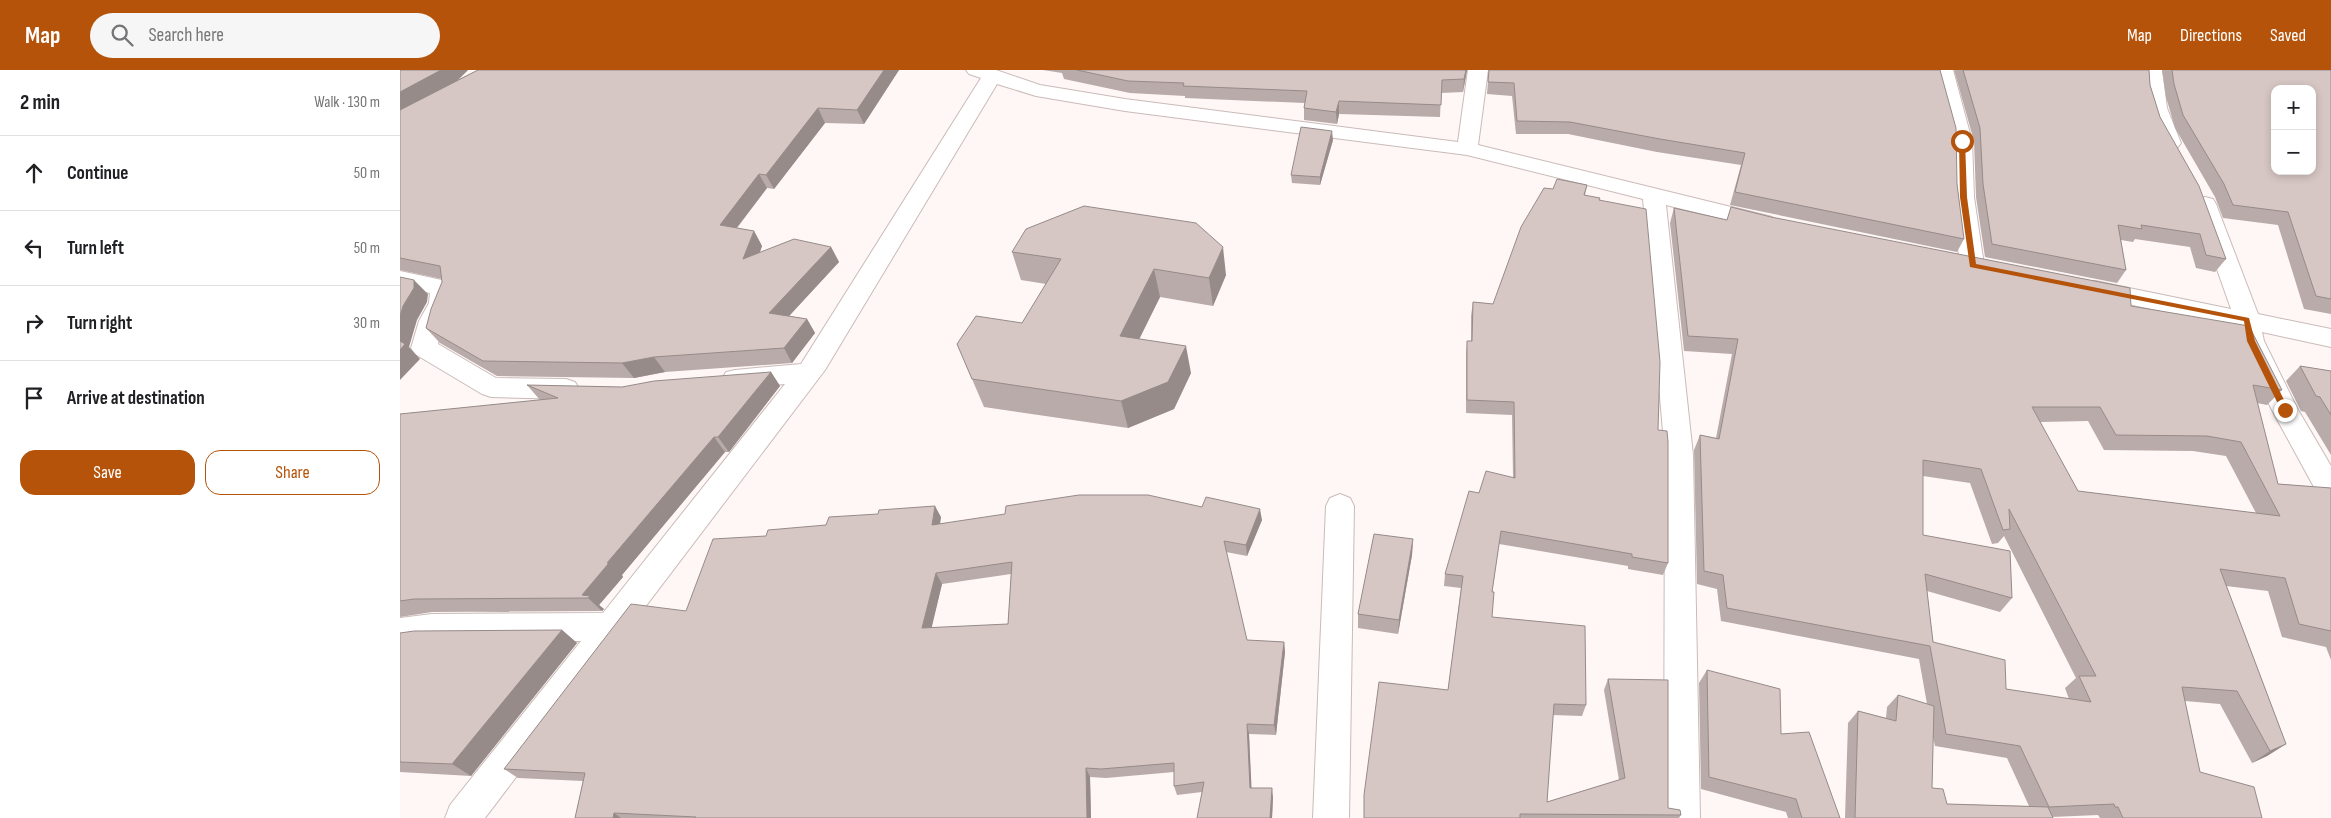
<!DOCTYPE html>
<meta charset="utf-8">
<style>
:root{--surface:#fff;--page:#f6f6f6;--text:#202124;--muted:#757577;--line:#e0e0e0;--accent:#b45309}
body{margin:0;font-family:"Sofia Sans Condensed",sans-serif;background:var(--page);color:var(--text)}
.controls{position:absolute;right:15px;top:15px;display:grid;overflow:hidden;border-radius:10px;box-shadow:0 2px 8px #0003}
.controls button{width:45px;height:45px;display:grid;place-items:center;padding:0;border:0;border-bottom:1px solid var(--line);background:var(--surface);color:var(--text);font:25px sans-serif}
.stop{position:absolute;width:15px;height:15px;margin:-11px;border:4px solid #b45309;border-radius:50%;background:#fff}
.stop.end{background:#b45309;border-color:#fff;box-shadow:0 1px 5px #0008}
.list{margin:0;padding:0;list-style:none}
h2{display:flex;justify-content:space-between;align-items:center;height:65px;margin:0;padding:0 20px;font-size:21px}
h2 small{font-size:16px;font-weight:400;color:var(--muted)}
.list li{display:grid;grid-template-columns:32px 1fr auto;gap:15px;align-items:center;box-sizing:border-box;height:75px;padding:0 20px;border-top:1px solid var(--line)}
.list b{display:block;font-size:19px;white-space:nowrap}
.list em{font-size:16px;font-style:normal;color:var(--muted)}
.actions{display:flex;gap:10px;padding:15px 20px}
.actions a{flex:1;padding:11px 0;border:1px solid var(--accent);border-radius:15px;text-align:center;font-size:18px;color:var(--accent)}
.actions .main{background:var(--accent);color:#fff}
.icon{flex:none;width:28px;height:28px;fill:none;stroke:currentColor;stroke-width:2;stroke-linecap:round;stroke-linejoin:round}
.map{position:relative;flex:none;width:1931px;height:748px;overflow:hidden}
header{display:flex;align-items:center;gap:30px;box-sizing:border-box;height:70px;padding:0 25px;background:var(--accent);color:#fff}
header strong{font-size:24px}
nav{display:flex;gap:28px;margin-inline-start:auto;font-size:18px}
.search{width:350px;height:45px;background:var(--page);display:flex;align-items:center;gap:12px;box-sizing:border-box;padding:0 18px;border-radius:28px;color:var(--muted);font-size:19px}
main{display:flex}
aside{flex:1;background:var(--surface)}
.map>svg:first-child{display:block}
</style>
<header>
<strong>Map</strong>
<div class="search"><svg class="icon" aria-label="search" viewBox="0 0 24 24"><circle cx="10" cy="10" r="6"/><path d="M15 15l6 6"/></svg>Search here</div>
<nav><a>Map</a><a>Directions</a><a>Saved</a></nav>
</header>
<main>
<aside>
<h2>2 min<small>Walk · 130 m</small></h2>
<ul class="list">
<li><svg class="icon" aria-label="ahead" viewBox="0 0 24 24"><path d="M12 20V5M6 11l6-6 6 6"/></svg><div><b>Continue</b></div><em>50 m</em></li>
<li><svg class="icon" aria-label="left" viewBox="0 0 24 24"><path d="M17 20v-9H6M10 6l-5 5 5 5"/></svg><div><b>Turn left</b></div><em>50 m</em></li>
<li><svg class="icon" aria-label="right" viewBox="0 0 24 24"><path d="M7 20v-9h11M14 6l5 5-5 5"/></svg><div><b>Turn right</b></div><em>30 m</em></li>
<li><svg class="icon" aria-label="arrive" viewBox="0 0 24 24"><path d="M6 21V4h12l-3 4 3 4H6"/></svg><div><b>Arrive at destination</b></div></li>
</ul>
<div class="actions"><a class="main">Save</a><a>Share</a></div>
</aside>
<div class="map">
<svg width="1931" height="748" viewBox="0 0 1931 748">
<rect width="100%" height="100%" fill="#fef7f6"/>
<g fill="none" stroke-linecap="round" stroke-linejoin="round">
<defs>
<path id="minor" d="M 566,0 L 596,0 L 640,15 L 725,29 L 1058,72 L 1068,0 L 1088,0 L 1078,75 L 1372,147 L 1375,152 L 1372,157 L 1364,159 L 1266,135 L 1293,385 L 1300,748 L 1264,748 L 1265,385 L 1243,129 L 1067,85 L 725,41 L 636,26 L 597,14 L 425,300 L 85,748 L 45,748 L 50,735 L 181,571 L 32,572 L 0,576 L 0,548 L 32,544 L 203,543 L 385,314 L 335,318 L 326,316 L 322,309 L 326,302 L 335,300 L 401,294 L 581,8 L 569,4 Z
M 1533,0 L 1553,0 L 1572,71 L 1574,127 L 1584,195 L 1580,200 L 1572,203 L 1564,200 L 1560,195 L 1552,127 L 1552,71 Z
M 1742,0 L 1762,0 L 1767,38 L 1781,73 L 1778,77 L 1771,79 L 1764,77 C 1748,55 1744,27 1742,0 Z
M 1805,127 L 1813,129 L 1816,134 L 1858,244 L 1931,259 L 1931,277 L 1862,262 L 1864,271 L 1897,338 L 1931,396 L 1931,433 L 1921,430 L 1872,340 L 1838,271 L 1836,257 L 1695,227 L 1686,225 L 1683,219 L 1686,213 L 1695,211 L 1831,239 L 1794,134 L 1797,129 Z
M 0,201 L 51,212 C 59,226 49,237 44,250 C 41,258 40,267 38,274 L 96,308 L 166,309 L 175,312 L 179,319 L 175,326 L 166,329 L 91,327 L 82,324 L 15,284 L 11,278 L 19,251 L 29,233 L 30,223 L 0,217 Z
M 940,424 L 950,428 L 954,436 L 949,748 L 913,748 L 926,436 L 930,428 Z"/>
</defs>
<!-- minor casing -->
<use href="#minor" stroke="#cabbb8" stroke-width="2"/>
<!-- minor -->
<use href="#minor" fill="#fff" fill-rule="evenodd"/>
</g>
<!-- wall -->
<path fill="#b9aba9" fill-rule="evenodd" d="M 0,0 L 68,0 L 57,10 L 78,0 L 499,0 L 464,54 L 425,53 L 374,119 L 367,118 L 337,158 L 354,161 L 362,176 L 360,182 L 431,177 L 439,192 L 389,246 L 407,249 L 415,263 L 392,293 L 265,302 L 234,308 L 97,306 L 40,273 L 26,258 L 42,212 L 42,209 L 0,200 Z
M 643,0 L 1067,0 L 1063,22 L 1041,23 L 1040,47 L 939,44 L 937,54 L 904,50 L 904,38 L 905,33 L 785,28 L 785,26 L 730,23 L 664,9 L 662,3 Z
M 1089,0 L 1557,114 L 1564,169 L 1557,182 L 1330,135 L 1341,95 L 1257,82 L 1168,64 L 1116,64 L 1112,26 L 1087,24 Z
M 1554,0 L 1749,0 L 1750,15 L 1760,47 L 1826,189 L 1815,202 L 1796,198 L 1790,177 L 1735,169 L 1733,172 L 1721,170 L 1726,200 L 1717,213 L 1585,187 L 1576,127 L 1574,71 Z
M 1762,0 L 1931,0 L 1931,244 L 1904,239 L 1878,155 L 1823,148 L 1815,127 L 1775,58 L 1766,27 Z
M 933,70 L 920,115 L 892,113 L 891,105 Z
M 1187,115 L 1185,125 L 1199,130 L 1258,360 L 1268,493 L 1263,505 L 1228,499 L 1228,496 L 1099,474 L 1092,522 L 1092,547 L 1186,635 L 1182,646 L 1153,645 L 1147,732 L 1219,710 L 1204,620 L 1208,609 L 1268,738 L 1281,745 L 1279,748 L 964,748 L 1048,620 L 1061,518 L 1044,516 L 1045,504 L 1079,423 L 1113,407 L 1112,345 L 1066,343 L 1066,284 L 1067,271 L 1071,271 L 1071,246 L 1073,232 L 1093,234 L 1153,119 Z
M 1331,137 L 1731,236 L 1882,320 L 1867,335 L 1857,333 L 1878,414 L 1931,418 L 1931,590 L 1926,577 L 1882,567 L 1868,521 L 1826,516 L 1886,674 L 1867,686 L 1852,693 L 1820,634 L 1785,631 L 1800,702 L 1862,748 L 1700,748 L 1698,745 L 1652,747 L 1653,748 L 1445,748 L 1448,653 L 1458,641 L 1486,648 L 1487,637 L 1498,625 L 1527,634 L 1519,589 L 1321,551 L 1317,519 L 1297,514 L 1294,380 L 1300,365 L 1316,368 L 1332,284 L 1284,281 L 1270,153 L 1274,138 L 1327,150 ZM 1688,351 L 1704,380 L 1793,381 L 1826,386 L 1856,443 L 1678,421 L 1640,352 ZM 1523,406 L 1570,413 L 1592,474 L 1598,473 L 1604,466 L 1676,608 L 1665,618 L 1669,629 L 1606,619 L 1533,572 L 1527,521 L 1600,542 L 1612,528 L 1523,465 ZM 1533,667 L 1535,676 L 1607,688 L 1629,736 L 1547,734 L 1532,718 Z
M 612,182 L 826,205 L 813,236 L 760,227 L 739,269 L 791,303 L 774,339 L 728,358 L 584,337 L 557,274 L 622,253 L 646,214 L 621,210 Z
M 1900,296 L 1931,301 L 1931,385 L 1905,342 L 1901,341 L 1886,311 Z
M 371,302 L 380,316 L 329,382 L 325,382 L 222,505 L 223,507 L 199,535 L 204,539 L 202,541 L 32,542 L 0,547 L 0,344 L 140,330 L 127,315 L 222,317 Z
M 541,447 L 540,453 L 862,450 L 847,486 L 826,482 L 847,570 L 884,572 L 885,582 L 876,665 L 849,664 L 851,718 L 873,727 L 872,748 L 797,748 L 802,722 L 777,725 L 774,716 L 774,702 L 706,708 L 690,707 L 691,748 L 175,748 L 183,711 L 118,708 L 104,699 L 286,541 L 366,466 ZM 611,504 L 608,554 L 531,558 L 542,514 Z
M 1013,469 L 1012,485 L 998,564 L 958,558 L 958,544 Z
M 162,560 L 177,573 L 71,706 L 0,702 L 0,563 Z
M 1307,600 L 1381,664 L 1440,748 L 1388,748 L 1386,742 L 1301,719 L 1299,613 Z"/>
<!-- shaded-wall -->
<path fill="#968b89" d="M 41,0 L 68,0 L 55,13 L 0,43 L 0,22 Z
M 484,0 L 499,0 L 464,54 L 457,40 Z
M 1066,0 L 1067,0 L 1063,22 L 1064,9 Z
M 939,31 L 939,44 L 937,54 L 936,42 Z
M 418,38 L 425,53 L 374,119 L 366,105 Z
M 932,61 L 933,70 L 920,115 L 920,107 Z
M 359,104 L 367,118 L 328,169 L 320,155 Z
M 354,161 L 362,176 L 352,204 L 343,189 Z
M 431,177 L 439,192 L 378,258 L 369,243 Z
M 823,177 L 826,205 L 813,236 L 809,208 Z
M 754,199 L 760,227 L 727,294 L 720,266 Z
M 14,210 L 28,224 L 27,232 L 17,250 L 9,277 L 20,289 L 0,310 L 0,246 L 3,236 Z
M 407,249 L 415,263 L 392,293 L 384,278 Z
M 786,276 L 791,303 L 774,339 L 728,358 L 721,331 Z
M 254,287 L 265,302 L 234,308 L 222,293 Z
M 371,302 L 380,316 L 329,382 L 318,367 Z
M 314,367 L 325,382 L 222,505 L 223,507 L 199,535 L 204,539 L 202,541 L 188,528 L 182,525 L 207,493 Z
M 535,436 L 541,447 L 538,466 L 532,455 Z
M 860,439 L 862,450 L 847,486 L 846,475 Z
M 1013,469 L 1012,485 L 998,564 L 999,550 Z
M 536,503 L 542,514 L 529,569 L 522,558 Z
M 162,560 L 177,573 L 71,706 L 52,694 Z
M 884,572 L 885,582 L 876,665 L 874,655 Z
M 847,654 L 849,664 L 852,727 L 850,718 Z
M 1886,674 L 1867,686 L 1852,693 L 1870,681 Z
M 686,698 L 690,707 L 691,748 L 687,748 Z
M 872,718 L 873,727 L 872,748 L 870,748 Z
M 214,743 L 221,748 L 213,748 Z"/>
<!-- building -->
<path fill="#d7c7c4" stroke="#968b89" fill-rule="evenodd" d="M 0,0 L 41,0 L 0,22 Z
M 78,0 L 484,0 L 457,40 L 418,38 L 366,105 L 359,104 L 320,155 L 354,161 L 343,189 L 394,169 L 431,177 L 369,243 L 407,249 L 384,278 L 254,287 L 222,293 L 83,291 L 26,258 L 31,239 L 42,212 L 40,196 L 0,188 L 0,40 Z
M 677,0 L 1066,0 L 1064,9 L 1042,10 L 1041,35 L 939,31 L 936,42 L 904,38 L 907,21 L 783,16 L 784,13 L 728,11 Z
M 1089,0 L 1540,0 L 1556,58 L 1557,114 L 1564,169 L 1335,122 L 1345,83 L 1260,69 L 1170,52 L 1117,51 L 1114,13 L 1088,12 Z
M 1563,0 L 1749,0 L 1750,15 L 1760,47 L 1799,116 L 1826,189 L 1806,185 L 1800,164 L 1741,155 L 1742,159 L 1718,155 L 1726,200 L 1592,174 L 1583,114 L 1580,58 Z
M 1772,0 L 1931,0 L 1931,229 L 1916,226 L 1888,142 L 1833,135 L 1824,114 L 1783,45 L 1774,14 ZM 1875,19 L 1912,19 L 1912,101 L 1875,101 Z
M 901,57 L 932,61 L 920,107 L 891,105 Z
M 1157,109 L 1187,115 L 1184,125 L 1200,128 L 1199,130 L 1246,139 L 1260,292 L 1258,360 L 1267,361 L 1268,372 L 1268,493 L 1232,487 L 1232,484 L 1101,461 L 1092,522 L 1094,522 L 1092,547 L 1185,556 L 1186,635 L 1154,634 L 1147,732 L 1225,708 L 1208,609 L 1268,610 L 1268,738 L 1280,740 L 1281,745 L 1120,744 L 1120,748 L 964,748 L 964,725 L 979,612 L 1048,620 L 1063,506 L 1045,504 L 1069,421 L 1079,423 L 1086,401 L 1115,408 L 1114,332 L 1067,330 L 1067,271 L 1072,271 L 1073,232 L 1093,234 L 1121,157 L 1144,118 L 1153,119 Z
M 684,136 L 796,153 L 823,177 L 809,208 L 754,199 L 720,266 L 786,276 L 768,312 L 721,331 L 572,309 L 557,274 L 576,246 L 622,253 L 661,189 L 612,182 L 626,159 Z
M 1331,137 L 1371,147 L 1730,218 L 1731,236 L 1849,256 L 1882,320 L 1853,315 L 1878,414 L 1931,418 L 1931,561 L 1899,554 L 1885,508 L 1820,499 L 1886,674 L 1870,681 L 1837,621 L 1782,617 L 1800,702 L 1854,717 L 1862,748 L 1723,748 L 1718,737 L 1715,737 L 1714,734 L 1649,737 L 1620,676 L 1546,664 L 1530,576 L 1327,538 L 1323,505 L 1304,501 L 1300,365 L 1319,369 L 1338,269 L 1288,266 L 1274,138 L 1327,150 ZM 1632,337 L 1700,337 L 1716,365 L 1807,366 L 1841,372 L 1880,446 L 1678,421 ZM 1523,390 L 1581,399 L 1603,460 L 1610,459 L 1609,439 L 1696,606 L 1679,606 L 1691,632 L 1606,619 L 1605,590 L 1533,572 L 1525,504 L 1612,528 L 1610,481 L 1523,465 Z
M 0,207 L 14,210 L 14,218 L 3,236 L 0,246 Z
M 0,271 L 5,274 L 0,280 Z
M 1900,296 L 1931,301 L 1931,345 L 1920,327 L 1916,326 Z
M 371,302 L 318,367 L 314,367 L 207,493 L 209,493 L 182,525 L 190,526 L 188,528 L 14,529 L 0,531 L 0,344 L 158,328 L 127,315 L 222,317 L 254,311 Z
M 679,425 L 748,425 L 802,437 L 806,427 L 860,439 L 846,475 L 824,471 L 847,570 L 884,572 L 874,655 L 847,654 L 850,718 L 872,718 L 870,748 L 797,748 L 804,712 L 774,716 L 774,693 L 701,699 L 686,698 L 687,748 L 295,748 L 296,747 L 214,743 L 213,748 L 175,748 L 185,703 L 104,699 L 231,534 L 286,541 L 313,469 L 366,466 L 368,460 L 426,455 L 429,447 L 478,444 L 479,440 L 535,436 L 532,455 L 605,444 L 606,436 ZM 612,492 L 608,554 L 522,558 L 536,503 Z
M 974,464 L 1013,469 L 999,550 L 958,544 Z
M 162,560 L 52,694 L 0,692 L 0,563 L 14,561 Z
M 1307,600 L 1380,619 L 1381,664 L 1409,662 L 1440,748 L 1402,748 L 1396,729 L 1309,707 Z
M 1498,625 L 1534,636 L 1532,718 L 1543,719 L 1547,734 L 1648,737 L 1653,748 L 1455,748 L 1458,641 L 1496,651 Z"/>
<!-- route -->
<path fill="#b45309" d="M 1562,69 L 1565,71 L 1567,127 L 1576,194 L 1849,248 L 1855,271 L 1889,340 L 1888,342 L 1882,342 L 1847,271 L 1844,251 L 1570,197 L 1560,127 L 1559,71 Z"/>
</svg>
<div class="controls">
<button>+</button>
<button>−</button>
</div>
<div class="stop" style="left:1562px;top:71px"></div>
<div class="stop end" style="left:1885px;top:340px"></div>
</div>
</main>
